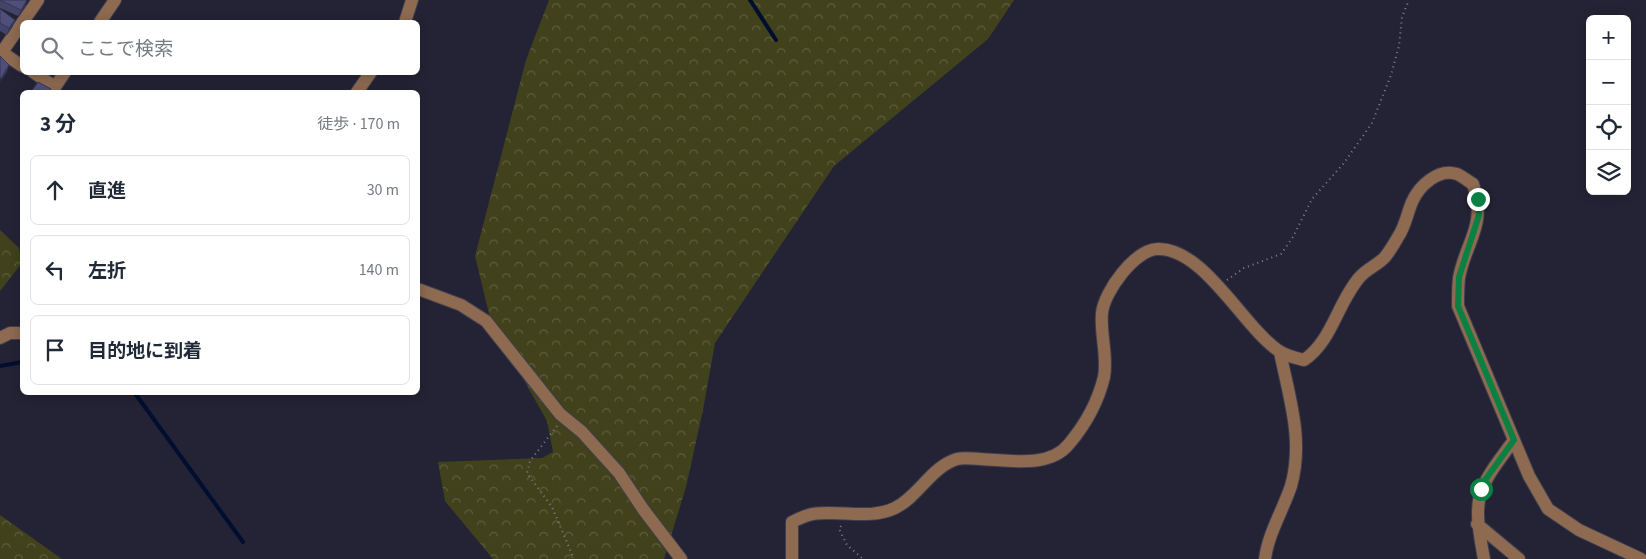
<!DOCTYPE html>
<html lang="ja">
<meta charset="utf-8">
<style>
:root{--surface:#fff;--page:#f6f6f7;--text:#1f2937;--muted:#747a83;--line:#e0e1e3}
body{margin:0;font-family:"Source Sans 3","Noto Sans JP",sans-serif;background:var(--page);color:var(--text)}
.controls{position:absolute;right:15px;top:15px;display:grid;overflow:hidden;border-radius:8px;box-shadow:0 2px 12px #0003}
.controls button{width:45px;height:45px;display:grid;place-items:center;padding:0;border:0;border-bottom:1px solid var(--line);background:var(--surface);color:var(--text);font:25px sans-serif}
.stop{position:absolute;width:15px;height:15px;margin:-11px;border:4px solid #0b8043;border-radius:50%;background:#fff}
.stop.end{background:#0b8043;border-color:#fff;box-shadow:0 1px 5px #0008}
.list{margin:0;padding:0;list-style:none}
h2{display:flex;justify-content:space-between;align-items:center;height:65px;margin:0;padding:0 20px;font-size:21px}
h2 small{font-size:16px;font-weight:400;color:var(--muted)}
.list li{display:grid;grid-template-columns:32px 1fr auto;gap:15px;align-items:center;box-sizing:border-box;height:70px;margin:0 10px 10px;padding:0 10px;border:1px solid var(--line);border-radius:8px}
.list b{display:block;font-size:19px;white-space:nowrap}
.list em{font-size:16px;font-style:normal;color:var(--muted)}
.icon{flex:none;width:28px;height:28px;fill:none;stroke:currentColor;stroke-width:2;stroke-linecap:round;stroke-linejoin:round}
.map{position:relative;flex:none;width:1646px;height:559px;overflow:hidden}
.search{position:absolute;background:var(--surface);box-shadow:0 2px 12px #0003;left:20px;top:20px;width:400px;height:55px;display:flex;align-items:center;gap:12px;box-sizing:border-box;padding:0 18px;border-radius:8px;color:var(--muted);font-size:19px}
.panel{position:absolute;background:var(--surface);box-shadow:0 2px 12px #0003;left:20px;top:90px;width:400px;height:305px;border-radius:8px}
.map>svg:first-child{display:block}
</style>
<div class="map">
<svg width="1646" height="559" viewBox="0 0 1646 559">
<defs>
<pattern id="forest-crowns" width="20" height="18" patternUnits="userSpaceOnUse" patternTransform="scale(1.25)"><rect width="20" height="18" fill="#41421c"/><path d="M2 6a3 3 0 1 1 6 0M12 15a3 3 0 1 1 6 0" fill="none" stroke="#5c5d3d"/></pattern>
</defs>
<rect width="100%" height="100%" fill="#232335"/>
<!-- forest -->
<path fill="url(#forest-crowns)" d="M 549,0 L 1014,0 L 988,39 L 834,166 L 715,343 L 703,410 L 686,487 L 664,559 L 493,559 L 445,501 L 438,462 L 542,458 L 553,452 L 547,421 L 491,322 L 475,256 L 526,60 Z
M 0,230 L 19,248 L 22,263 L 0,291 Z
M 0,515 L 62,559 L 0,559 Z"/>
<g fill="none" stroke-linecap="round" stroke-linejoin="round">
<!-- stream -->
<path stroke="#000f2f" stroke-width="4" d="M 750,0 L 776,40
M 0,366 L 22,362
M 134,392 L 243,542"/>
<defs>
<path id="minor" d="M 100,22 L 115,0
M 405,22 L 412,0
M 0,51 L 22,66
M 2,52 L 38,0
M 33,72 L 55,87 L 65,72
M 357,92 L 371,72
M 418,289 L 461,305 L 486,321 L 560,414 L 582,432 L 619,473 L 643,509 L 681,559
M 0,338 L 10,333 L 22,333
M 1477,524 L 1519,559
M 792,559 L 792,522 C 798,519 806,515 813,514 C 840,510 870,520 895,508 C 919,496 931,467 957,459 C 964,457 973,459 980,459 C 1008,460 1049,469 1069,444 C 1085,425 1098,402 1104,377 C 1108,357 1100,334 1102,313 C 1104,292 1135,249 1158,249 C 1204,248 1244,328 1279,351 C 1286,356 1296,358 1304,360 C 1332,341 1337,304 1359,278 C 1366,269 1378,265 1385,257 C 1390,251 1394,244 1398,237 C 1405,227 1407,214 1412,202 C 1419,186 1438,168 1457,174 C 1462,176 1468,181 1473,184 C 1487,227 1466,240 1459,278 C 1458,287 1458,297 1458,306 L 1529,476 L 1548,509 L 1579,530 L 1641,559
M 1265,559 C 1268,534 1283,510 1291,486 C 1304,440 1289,397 1280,352
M 1484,559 C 1472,495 1476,491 1514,440"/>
</defs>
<!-- minor casing -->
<use href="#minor" stroke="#3e3e4f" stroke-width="14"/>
<!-- path -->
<path stroke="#80808f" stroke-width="2" stroke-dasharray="1 4" stroke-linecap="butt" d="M 1227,280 L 1244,268 L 1281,254 L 1293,237 L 1312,199 L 1344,163 L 1372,123 L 1391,75 L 1399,46 L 1402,17 L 1409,0
M 557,426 L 530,461 L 527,473 L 552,507 L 574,559
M 841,526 L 839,529 L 847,545 L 863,559"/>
<!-- minor -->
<use href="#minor" stroke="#8e6a51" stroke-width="12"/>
</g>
<!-- wall -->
<path fill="#44446a" d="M 0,0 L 25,6 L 18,16 L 0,8 Z
M 0,9 L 13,26 L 7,35 L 0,31 Z"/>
<!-- shaded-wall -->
<path fill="#373756" d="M 27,0 L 25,6 L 18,16 L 21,10 Z
M 15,20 L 13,26 L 7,35 L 9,28 Z
M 9,65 L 7,72 L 0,82 L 1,78 Z"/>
<!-- building -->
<path fill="#4f4f7b" stroke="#373756" d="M 0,0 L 27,0 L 21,10 Z
M 0,9 L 15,20 L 9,28 L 0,23 Z
M 0,56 L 9,65 L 1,78 L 0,78 Z
M 38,82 L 51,89 L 49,92 L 31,92 Z"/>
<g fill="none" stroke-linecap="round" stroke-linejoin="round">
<!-- route -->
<path stroke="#0b8043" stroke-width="6" d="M 1478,199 L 1479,215 L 1459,277 L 1458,306 L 1514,440 L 1485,480 L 1481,489"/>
</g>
</svg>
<div class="controls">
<button>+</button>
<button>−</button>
<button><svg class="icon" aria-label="locate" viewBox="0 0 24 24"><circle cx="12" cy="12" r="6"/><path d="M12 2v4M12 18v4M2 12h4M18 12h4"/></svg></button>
<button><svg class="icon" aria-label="layers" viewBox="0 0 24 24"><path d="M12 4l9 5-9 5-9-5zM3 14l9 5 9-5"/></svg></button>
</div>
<div class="stop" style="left:1481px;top:489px"></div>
<div class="stop end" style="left:1478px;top:199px"></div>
<div class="search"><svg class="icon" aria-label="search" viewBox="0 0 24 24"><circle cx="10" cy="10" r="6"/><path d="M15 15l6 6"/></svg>ここで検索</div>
<section class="panel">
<h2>3 分<small>徒歩 · 170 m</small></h2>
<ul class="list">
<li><svg class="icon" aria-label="ahead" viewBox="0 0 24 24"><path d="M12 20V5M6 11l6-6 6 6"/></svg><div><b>直進</b></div><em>30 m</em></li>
<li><svg class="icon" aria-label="left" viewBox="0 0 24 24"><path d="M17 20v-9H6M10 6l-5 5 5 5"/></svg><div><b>左折</b></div><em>140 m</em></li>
<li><svg class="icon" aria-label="arrive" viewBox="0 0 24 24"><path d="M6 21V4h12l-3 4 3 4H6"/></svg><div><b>目的地に到着</b></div></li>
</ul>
</section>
</div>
